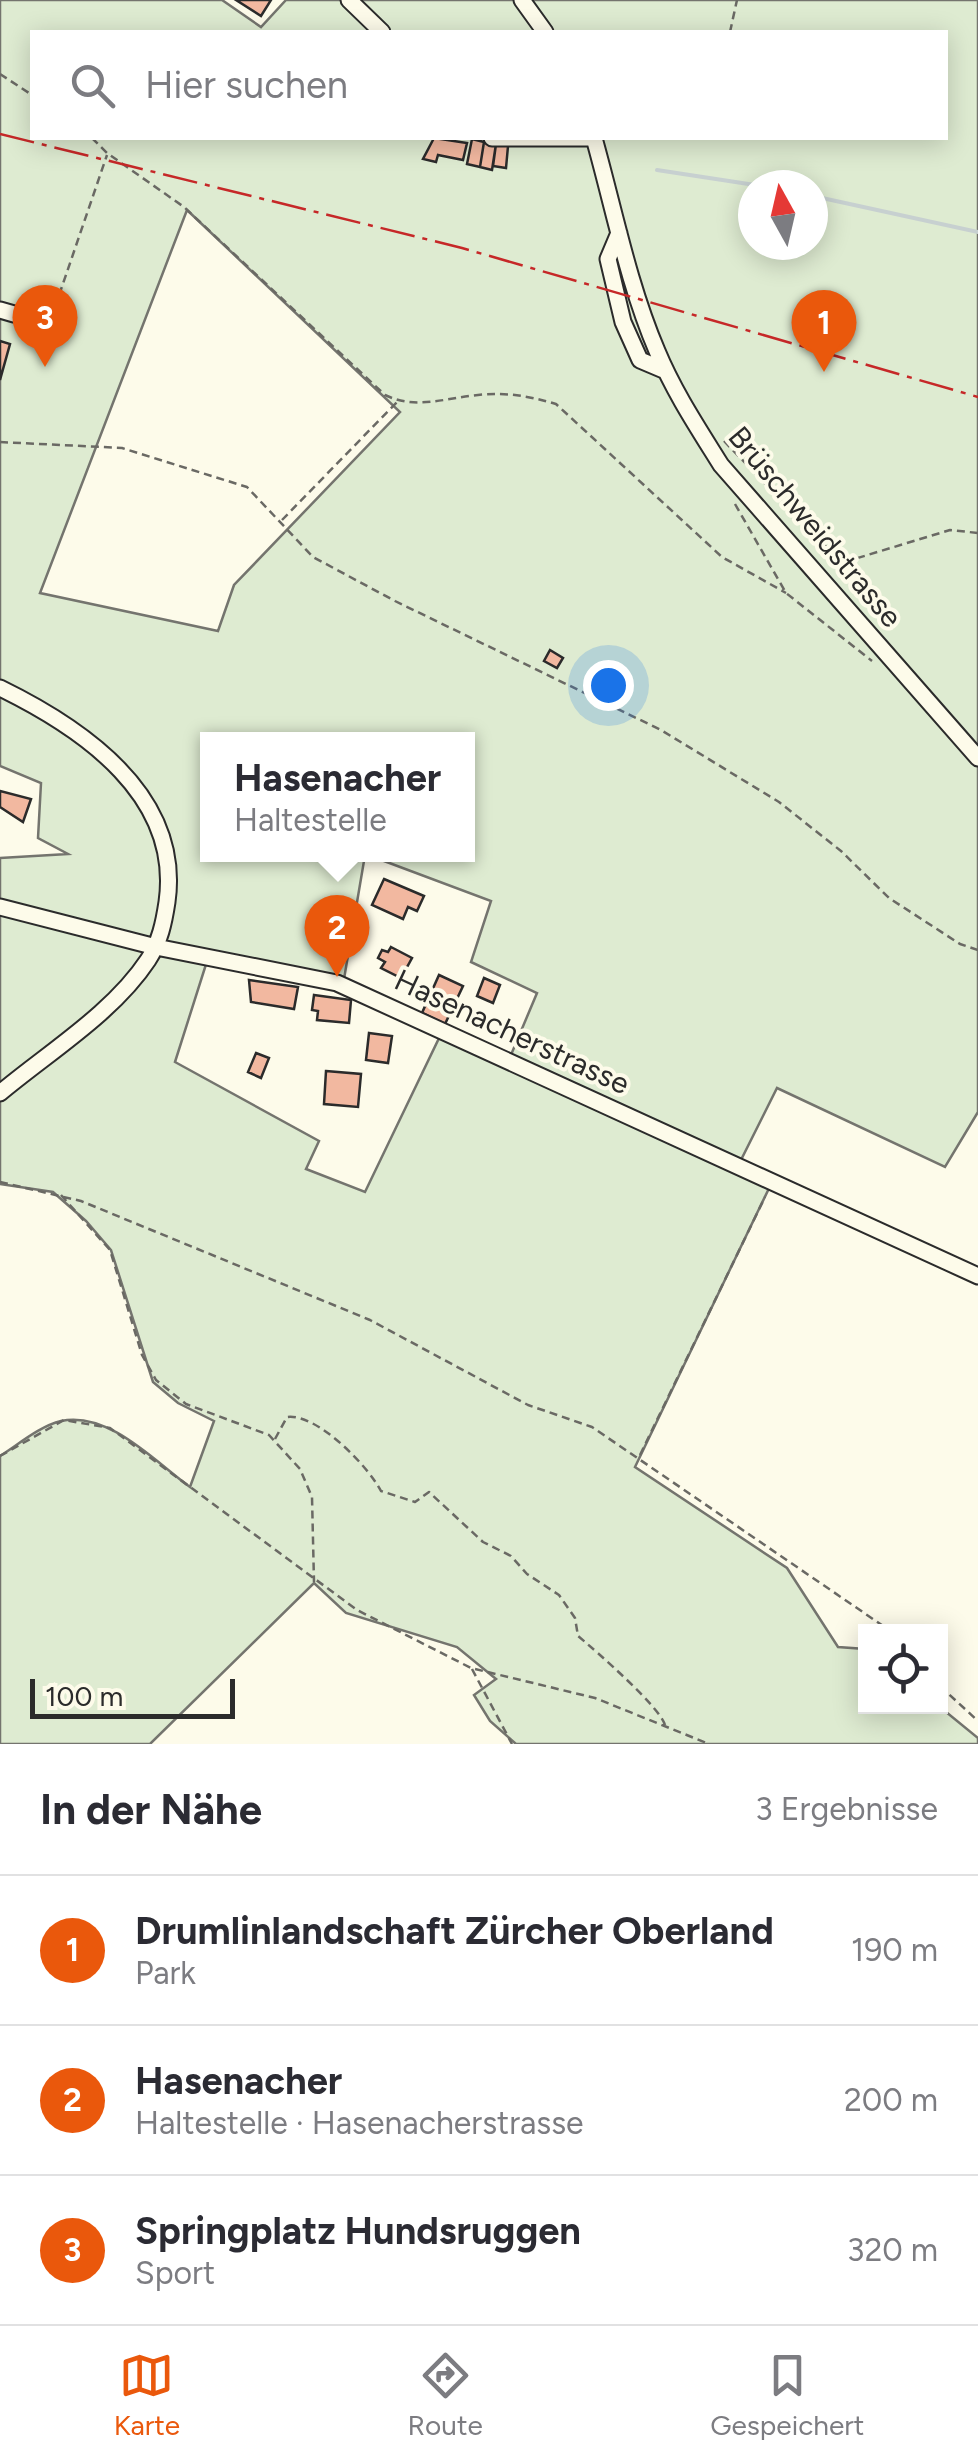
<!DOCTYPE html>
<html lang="de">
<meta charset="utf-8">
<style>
:root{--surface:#fff;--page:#f2f2f3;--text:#2b2b33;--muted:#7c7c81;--line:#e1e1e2;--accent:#ea580c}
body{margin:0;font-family:Figtree,sans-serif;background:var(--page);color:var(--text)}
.controls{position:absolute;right:30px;bottom:30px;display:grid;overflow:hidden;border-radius:0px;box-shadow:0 5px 25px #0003}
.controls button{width:90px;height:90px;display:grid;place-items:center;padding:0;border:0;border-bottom:2px solid var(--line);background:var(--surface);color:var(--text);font:50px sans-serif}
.compass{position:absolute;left:738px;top:170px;width:90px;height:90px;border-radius:50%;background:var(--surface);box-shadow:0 5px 25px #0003;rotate:352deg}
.scale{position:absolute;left:30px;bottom:25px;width:205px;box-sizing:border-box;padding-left:10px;border:5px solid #2b2b2b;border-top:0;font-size:28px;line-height:35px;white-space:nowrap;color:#2b2b2b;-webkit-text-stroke:8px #fdfbea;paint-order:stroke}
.you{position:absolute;left:608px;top:685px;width:35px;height:35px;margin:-25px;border:8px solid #fff;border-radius:50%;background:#1a73e8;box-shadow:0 0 0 15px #1a73e833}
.badge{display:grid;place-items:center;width:65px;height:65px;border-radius:50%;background:var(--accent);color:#fff;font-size:32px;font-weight:700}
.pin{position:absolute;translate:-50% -82px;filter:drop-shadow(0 2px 5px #0008)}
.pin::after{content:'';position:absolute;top:52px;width:35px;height:30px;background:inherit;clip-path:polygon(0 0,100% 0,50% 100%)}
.popup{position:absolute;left:200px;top:732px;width:275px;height:130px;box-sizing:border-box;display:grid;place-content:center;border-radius:0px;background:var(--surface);filter:drop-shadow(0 2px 8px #0005);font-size:32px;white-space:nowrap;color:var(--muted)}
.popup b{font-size:38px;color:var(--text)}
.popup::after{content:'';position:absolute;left:50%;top:100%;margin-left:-20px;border:20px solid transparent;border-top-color:var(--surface)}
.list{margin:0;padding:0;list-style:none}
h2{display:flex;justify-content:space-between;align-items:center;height:130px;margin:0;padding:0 40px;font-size:42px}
h2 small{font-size:32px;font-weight:400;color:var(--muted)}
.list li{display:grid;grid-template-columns:65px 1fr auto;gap:30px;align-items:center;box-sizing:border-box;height:150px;padding:0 40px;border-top:2px solid var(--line)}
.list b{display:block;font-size:38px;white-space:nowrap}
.list p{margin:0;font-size:32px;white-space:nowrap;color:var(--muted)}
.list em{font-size:32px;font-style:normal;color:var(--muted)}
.icon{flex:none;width:55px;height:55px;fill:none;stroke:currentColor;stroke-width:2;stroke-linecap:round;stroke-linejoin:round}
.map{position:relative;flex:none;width:978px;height:1744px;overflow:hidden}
.search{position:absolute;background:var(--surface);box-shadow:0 5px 25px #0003;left:30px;right:30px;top:30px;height:110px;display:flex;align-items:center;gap:25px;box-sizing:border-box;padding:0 35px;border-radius:0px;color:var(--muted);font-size:38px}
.sheet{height:580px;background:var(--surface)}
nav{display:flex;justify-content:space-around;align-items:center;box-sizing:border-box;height:140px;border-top:2px solid var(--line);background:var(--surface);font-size:28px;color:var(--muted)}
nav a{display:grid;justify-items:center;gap:5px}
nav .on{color:var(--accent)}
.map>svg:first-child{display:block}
</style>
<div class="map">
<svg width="978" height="1744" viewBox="0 0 978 1744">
<rect width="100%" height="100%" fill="#fdfbea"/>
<!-- green -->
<path fill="#deebd1" stroke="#74746e" stroke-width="2.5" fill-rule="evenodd" d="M 0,0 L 222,0 L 261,27 L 286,0 L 978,0 L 978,1112 L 945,1167 L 777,1088 L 738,1166 L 772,1182 L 635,1467 L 787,1568 L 838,1647 L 865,1649 L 866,1706 L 940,1707 L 978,1738 L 978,1744 L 516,1744 L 490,1721 L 474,1695 L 496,1679 L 457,1647 L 346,1613 L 314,1583 L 150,1744 L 0,1744 L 0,1456 C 19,1444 40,1426 61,1421 C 109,1411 155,1462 190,1487 L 214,1421 L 178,1403 L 153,1382 L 111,1250 L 86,1221 L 53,1192 L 0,1184 L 0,858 L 68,854 L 38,838 L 41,783 L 0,766 ZM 32,32 L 946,32 L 946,138 L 32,138 ZM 753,185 L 813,185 L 813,245 L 753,245 ZM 187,210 L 400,412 L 234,585 L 218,631 L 40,593 ZM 207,740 L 467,740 L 467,854 L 368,855 L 491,901 L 471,962 L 537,993 L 508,1062 L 442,1032 L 365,1192 L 306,1169 L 319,1141 L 175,1062 L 208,958 L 344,979 L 365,855 L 207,854 Z"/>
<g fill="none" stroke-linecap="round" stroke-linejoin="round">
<!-- stream -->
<path stroke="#c7d0d0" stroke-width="4" d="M 657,170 L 755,185
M 813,196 L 978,232"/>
</g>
<!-- building -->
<path fill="#f2b8a0" stroke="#2b2b2b" stroke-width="2.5" d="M 236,0 L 271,0 L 261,16 Z
M 434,138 L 467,143 L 463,160 L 438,155 L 436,162 L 423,159 Z
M 472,139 L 484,142 L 480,167 L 467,164 Z
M 484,142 L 496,144 L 492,170 L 480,167 Z
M 496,144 L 508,146 L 506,168 L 493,166 Z
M 0,341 L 10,344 L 0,380 Z
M 550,650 L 563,658 L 557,668 L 544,661 Z
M 0,791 L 31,799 L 23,822 L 0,807 Z
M 384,879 L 424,896 L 417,911 L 408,907 L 403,919 L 372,905 Z
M 391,947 L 412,958 L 401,978 L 381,968 L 385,962 L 378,958 L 382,950 L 388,952 Z
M 439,975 L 463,986 L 445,1024 L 422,1013 Z
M 484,978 L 500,985 L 493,1003 L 477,996 Z
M 249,980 L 298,987 L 294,1009 L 251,1002 Z
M 314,995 L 351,1000 L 349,1023 L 317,1020 L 318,1011 L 312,1010 Z
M 369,1033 L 392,1036 L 388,1063 L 366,1060 Z
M 256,1053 L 269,1058 L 261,1078 L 248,1072 Z
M 326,1071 L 361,1074 L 358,1107 L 324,1104 Z"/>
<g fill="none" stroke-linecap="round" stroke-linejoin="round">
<defs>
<path id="minor" d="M 349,0 L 382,32
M 522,0 L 545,32
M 492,138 L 594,138
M 594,138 C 614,209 628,283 657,351 C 674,392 698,428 721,465 L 978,758
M 619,233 L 608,259 L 623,322 L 640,360 L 666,371
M 0,310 L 14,314
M 0,688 C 84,729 182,796 167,902 C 164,922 160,942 148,960 C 113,1013 49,1052 0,1093
M 0,907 L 156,947 L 337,983 L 978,1276"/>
</defs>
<!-- minor casing -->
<use href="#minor" stroke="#2b2b2b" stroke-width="19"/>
<!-- path -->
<path stroke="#6a6964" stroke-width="2.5" stroke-dasharray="8 5" stroke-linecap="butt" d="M 730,32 L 737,0
M 0,74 L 32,95
M 92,138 L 107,153 L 184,207 L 385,395 C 416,410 445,398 478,395 C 506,392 529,396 556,404 L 722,557 L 786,593
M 29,308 L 55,307 L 107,155
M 724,441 L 830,551 L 851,560 L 950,530 L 978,533
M 0,442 L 122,448 L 247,487 L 313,557 L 395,601 L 661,730 L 779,802 L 841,851 L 889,898 L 960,944 L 978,950
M 735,504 L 786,593 L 872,661
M 282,520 L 398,401
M 0,1182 L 81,1201 L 370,1320 L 528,1405 L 592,1427 L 892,1632
M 61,1195 L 110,1250 L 142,1355 L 156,1380 L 186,1404 L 269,1435 L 300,1469 L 312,1497 L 314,1582
M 275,1439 L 287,1417 C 317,1413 368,1466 381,1491 L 415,1502 L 429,1492 L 483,1542 L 511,1556 L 527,1574 L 559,1595 L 575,1618 L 578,1636 C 596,1651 660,1707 665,1725
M 640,1455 L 765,1197
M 0,1456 L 64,1420 L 110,1428 L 357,1610 L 471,1668 L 595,1698 L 709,1744
M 472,1669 L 512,1744
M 940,1686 L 978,1721"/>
<!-- minor -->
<use href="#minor" stroke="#fdfbea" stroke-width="15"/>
<!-- power -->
<path stroke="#c62828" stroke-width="2.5" stroke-dasharray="35 8 5 8" stroke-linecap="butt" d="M 0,134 L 462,248 L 978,397"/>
</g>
<g text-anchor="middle" stroke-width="8" stroke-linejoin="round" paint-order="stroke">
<!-- street labels -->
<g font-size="30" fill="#2b2b2b" stroke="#fdfbea">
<text transform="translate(815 527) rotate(50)" y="10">Brüschweidstrasse</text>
<text transform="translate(512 1032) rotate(25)" y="10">Hasenacherstrasse</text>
</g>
</g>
</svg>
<div class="controls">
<button><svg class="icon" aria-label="locate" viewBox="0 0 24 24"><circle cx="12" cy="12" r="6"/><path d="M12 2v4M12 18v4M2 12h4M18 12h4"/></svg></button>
</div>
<svg class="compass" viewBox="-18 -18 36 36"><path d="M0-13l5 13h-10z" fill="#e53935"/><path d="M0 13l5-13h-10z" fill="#7c7c81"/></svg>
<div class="scale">100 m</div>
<div class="you"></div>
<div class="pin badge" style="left:824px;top:372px">1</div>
<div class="pin badge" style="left:337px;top:977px">2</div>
<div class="popup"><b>Hasenacher</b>Haltestelle</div>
<div class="pin badge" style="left:45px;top:367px">3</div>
<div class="search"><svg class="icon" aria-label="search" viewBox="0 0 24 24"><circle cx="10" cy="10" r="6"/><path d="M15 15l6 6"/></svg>Hier suchen</div>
</div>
<section class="sheet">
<h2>In der Nähe<small>3 Ergebnisse</small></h2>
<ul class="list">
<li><span class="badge">1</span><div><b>Drumlinlandschaft Zürcher Oberland</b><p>Park</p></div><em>190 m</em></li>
<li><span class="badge">2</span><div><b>Hasenacher</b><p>Haltestelle · Hasenacherstrasse</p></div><em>200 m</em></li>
<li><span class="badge">3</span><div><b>Springplatz Hundsruggen</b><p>Sport</p></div><em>320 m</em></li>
</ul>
</section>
<nav>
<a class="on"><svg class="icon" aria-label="map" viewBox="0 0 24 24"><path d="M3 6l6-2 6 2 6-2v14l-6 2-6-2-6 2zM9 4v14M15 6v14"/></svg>Karte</a>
<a><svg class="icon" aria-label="directions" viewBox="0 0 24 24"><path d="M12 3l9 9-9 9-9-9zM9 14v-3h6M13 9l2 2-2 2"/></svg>Route</a>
<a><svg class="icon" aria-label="saved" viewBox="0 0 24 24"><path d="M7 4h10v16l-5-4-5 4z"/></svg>Gespeichert</a>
</nav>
